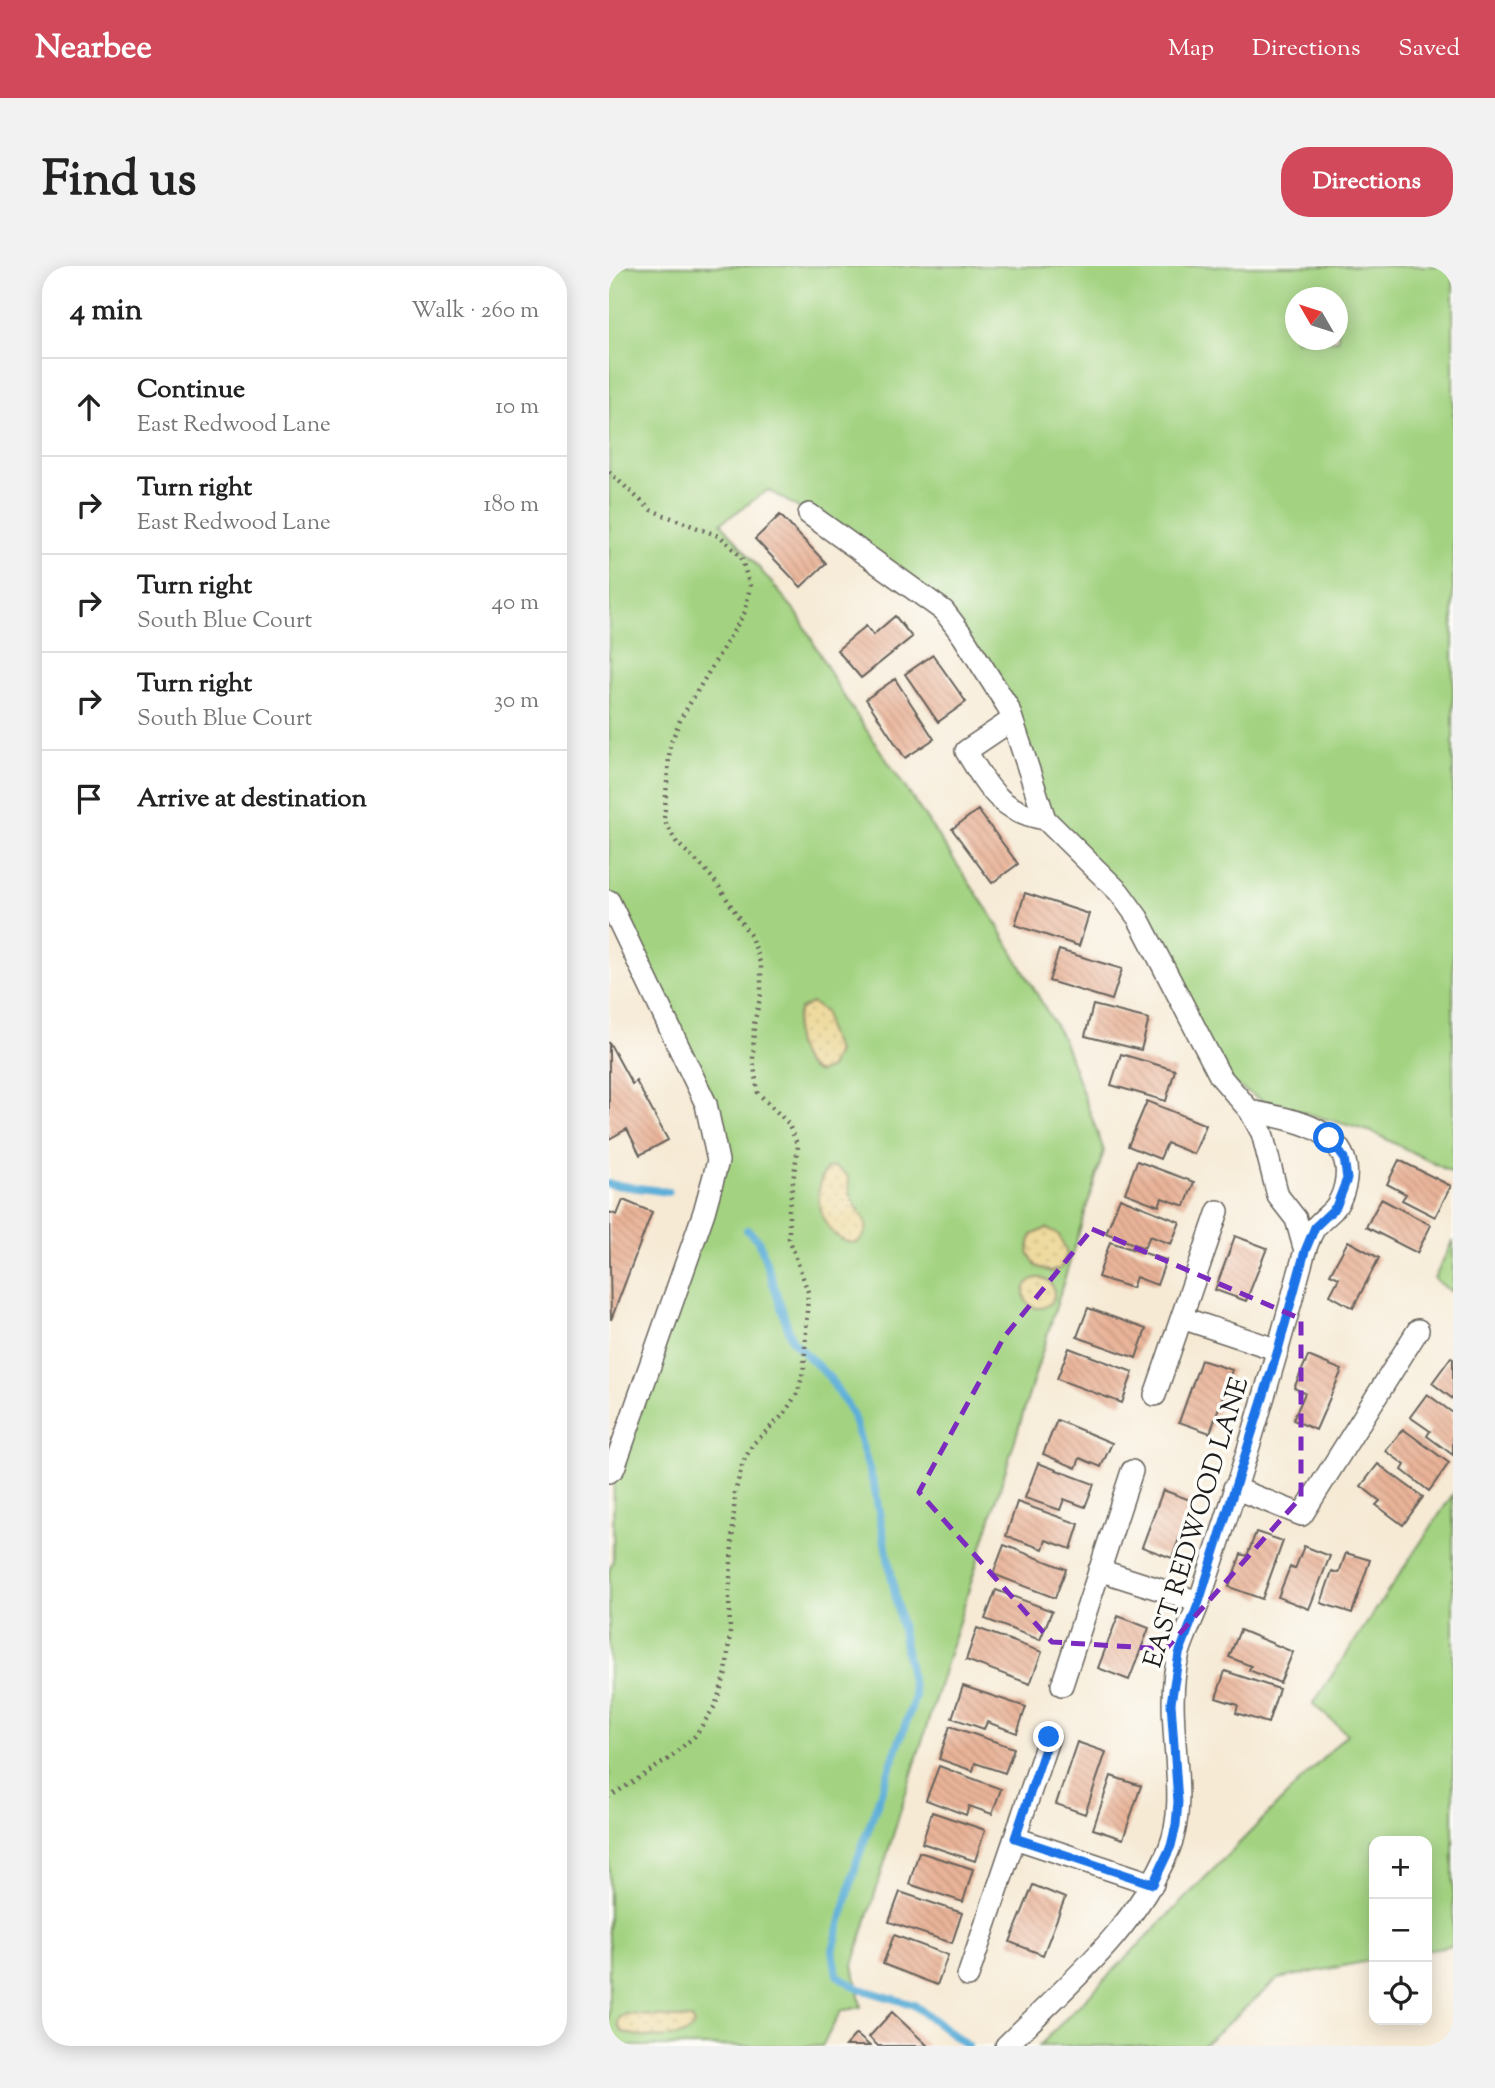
<!DOCTYPE html>
<meta charset="utf-8">
<style>
:root{--surface:#fff;--page:#f2f2f2;--text:#222;--muted:#767676;--line:#e0e0e0;--accent:#d1495b}
body{margin:0;font-family:"Sorts Mill Goudy",serif;background:var(--page);color:var(--text)}
.controls{position:absolute;right:21px;bottom:21px;display:grid;overflow:hidden;border-radius:14px;box-shadow:0 4px 18px #0003}
.controls button{width:63px;height:63px;display:grid;place-items:center;padding:0;border:0;border-bottom:2px solid var(--line);background:var(--surface);color:var(--text);font:35px sans-serif}
.compass{position:absolute;left:676px;top:21px;width:63px;height:63px;border-radius:50%;background:var(--surface);box-shadow:0 4px 18px #0003;rotate:309deg}
.stop{position:absolute;width:21px;height:21px;margin:-16px;border:5px solid #1a73e8;border-radius:50%;background:#fff}
.stop.end{background:#1a73e8;border-color:#fff;box-shadow:0 2px 7px #0008}
.list{margin:0;padding:0;list-style:none}
h2{display:flex;justify-content:space-between;align-items:center;height:91px;margin:0;padding:0 28px;font-size:30px}
h2 small{font-size:23px;font-weight:400;color:var(--muted)}
.list li{display:grid;grid-template-columns:46px 1fr auto;gap:21px;align-items:center;box-sizing:border-box;height:98px;padding:0 28px;border-top:2px solid var(--line)}
.list b{display:block;font-size:26px;white-space:nowrap}
.list p{margin:0;font-size:23px;white-space:nowrap;color:var(--muted)}
.list em{font-size:23px;font-style:normal;color:var(--muted)}
.icon{flex:none;width:38px;height:38px;fill:none;stroke:currentColor;stroke-width:2;stroke-linecap:round;stroke-linejoin:round}
.map{position:relative;flex:none;width:844px;height:1780px;overflow:hidden;border-radius:28px}
header{display:flex;align-items:center;gap:42px;box-sizing:border-box;height:98px;padding:0 35px;background:var(--accent);color:#fff}
header strong{font-size:33px}
nav{display:flex;gap:38px;margin-inline-start:auto;font-size:24px}
.intro{display:flex;align-items:center;justify-content:space-between;box-sizing:border-box;height:168px;padding:0 42px}
h1{margin:0;font-size:49px}
.button{padding:18px 32px;border-radius:28px;background:var(--accent);color:#fff;font-size:24px;font-weight:700}
main{display:flex;gap:42px;padding:0 42px}
aside{flex:1;background:var(--surface);border-radius:28px;box-shadow:0 4px 18px #0003}
.map>svg:first-child{display:block}
</style>
<header>
<strong>Nearbee</strong>
<nav><a>Map</a><a>Directions</a><a>Saved</a></nav>
</header>
<div class="intro"><h1>Find us</h1><a class="button">Directions</a></div>
<main>
<aside>
<h2>4 min<small>Walk · 260 m</small></h2>
<ul class="list">
<li><svg class="icon" aria-label="ahead" viewBox="0 0 24 24"><path d="M12 20V5M6 11l6-6 6 6"/></svg><div><b>Continue</b><p>East Redwood Lane</p></div><em>10 m</em></li>
<li><svg class="icon" aria-label="right" viewBox="0 0 24 24"><path d="M7 20v-9h11M14 6l5 5-5 5"/></svg><div><b>Turn right</b><p>East Redwood Lane</p></div><em>180 m</em></li>
<li><svg class="icon" aria-label="right" viewBox="0 0 24 24"><path d="M7 20v-9h11M14 6l5 5-5 5"/></svg><div><b>Turn right</b><p>South Blue Court</p></div><em>40 m</em></li>
<li><svg class="icon" aria-label="right" viewBox="0 0 24 24"><path d="M7 20v-9h11M14 6l5 5-5 5"/></svg><div><b>Turn right</b><p>South Blue Court</p></div><em>30 m</em></li>
<li><svg class="icon" aria-label="arrive" viewBox="0 0 24 24"><path d="M6 21V4h12l-3 4 3 4H6"/></svg><div><b>Arrive at destination</b></div></li>
</ul>
</aside>
<div class="map">
<svg width="844" height="1780" viewBox="0 0 844 1780">
<defs>
<pattern id="sand-dots" width="8" height="8" patternUnits="userSpaceOnUse" patternTransform="scale(1.75)"><rect width="8" height="8" fill="#eeda9e"/><path d="M2 2h.1M6 6h.1" fill="none" stroke="#ccba88" stroke-width="1.8" stroke-linecap="round"/></pattern>
<pattern id="building-back-hatch" width="6" height="6" patternUnits="userSpaceOnUse" patternTransform="scale(1.75)"><rect width="6" height="6" fill="#e9b398"/><path d="M-1 5l2 2M0 0l6 6M5-1l2 2" fill="none" stroke="#c79982"/></pattern>
</defs>
<rect width="100%" height="100%" fill="#fdfcf7"/>
<filter id="ink" filterUnits="userSpaceOnUse"><feTurbulence type="fractalNoise" baseFrequency=".0143" numOctaves="2"/><feDisplacementMap in="SourceGraphic" scale="14" xChannelSelector="R" yChannelSelector="G"/><feConvolveMatrix kernelMatrix="1 2 1 2 8 2 1 2 1" color-interpolation-filters="sRGB"/></filter>
<filter id="wash" filterUnits="userSpaceOnUse"><feTurbulence type="fractalNoise" baseFrequency=".00686" numOctaves="4" result="noise"/><feDisplacementMap in="SourceGraphic" scale="28" xChannelSelector="R" yChannelSelector="G"/><feGaussianBlur stdDeviation="1.57" result="paint"/><feColorMatrix in="noise" values="0 0 0 0 0 0 0 0 0 0 0 0 0 0 0 0 0 1.4 0 .05"/><feComposite in="paint" operator="in"/></filter>
<g filter="url(#wash)">
<rect width="100%" height="100%" fill="#f6ead5"/>
<!-- grass -->
<path fill="#a3d381" stroke="#60784e" stroke-width="2" fill-rule="evenodd" d="M 0,0 L 844,0 L 844,907 L 763,866 L 654,835 L 611,810 L 529,652 L 436,553 L 415,494 L 354,370 L 200,248 L 159,224 L 112,257 L 188,347 L 232,426 L 384,652 L 454,773 L 495,885 L 244,1699 L 252,1741 L 232,1745 L 213,1780 L 0,1780 L 0,1305 L 4,1294 L 5,1202 L 109,895 L 97,838 L 0,635 ZM 687,32 L 729,32 L 729,74 L 687,74 Z
M 844,974 L 844,1027 L 825,1013 Z
M 844,1228 L 844,1679 L 818,1684 L 818,1575 L 765,1575 L 765,1694 L 669,1713 L 593,1780 L 430,1780 L 738,1468 L 704,1438 Z"/>
<!-- sand -->
<path fill="url(#sand-dots)" stroke="#857b5d" stroke-width="2" d="M 203,737 L 216,746 L 219,766 L 228,785 L 221,802 L 209,807 C 186,797 182,763 191,743 Z
M 225,901 L 238,909 C 241,917 239,924 242,932 C 251,949 269,962 247,977 C 214,977 199,926 218,903 Z
M 438,962 L 450,969 L 458,988 L 452,1002 L 442,1006 L 427,1000 L 419,986 L 423,969 Z
M415 1027a15 15 0 1 1 30 0a15 15 0 1 1-30 0Z
M 18,1748 L 82,1753 L 85,1759 C 78,1777 27,1772 12,1765 L 9,1758 L 11,1751 Z"/>
<g fill="none" stroke-linecap="round" stroke-linejoin="round">
<!-- stream -->
<path stroke="#5dafd8" stroke-width="8" d="M 0,918 L 59,926
M 138,964 L 150,975 L 183,1074 L 220,1111 L 243,1147 L 265,1220 L 306,1431 L 248,1595 L 224,1684 L 228,1709 L 248,1722 L 305,1739 L 359,1780"/>
</g>
<g id="blocks">
<!-- building -->
<path fill="url(#building-back-hatch)" d="M 171,249 L 217,297 L 192,321 L 146,273 Z
M 286,350 L 303,371 L 252,412 L 228,384 L 257,360 L 264,369 Z
M 324,389 L 357,436 L 329,456 L 296,408 Z
M 286,413 L 325,473 L 296,492 L 257,433 Z
M 369,544 L 409,598 L 383,617 L 343,563 Z
M 416,627 L 480,648 L 470,680 L 406,659 Z
M 450,684 L 513,703 L 503,734 L 440,715 Z
M 484,739 L 540,753 L 532,784 L 476,770 Z
M 0,776 L 23,818 L 27,815 L 59,874 L 31,889 L 18,863 L 0,873 Z
M 512,788 L 566,804 L 557,835 L 502,819 Z
M 538,835 L 597,859 L 585,888 L 558,877 L 551,893 L 519,880 Z
M 790,894 L 842,920 L 826,951 L 793,934 L 797,928 L 778,918 Z
M 528,895 L 585,916 L 576,940 L 553,932 L 550,940 L 516,927 Z
M 511,932 L 571,956 L 562,978 L 541,970 L 535,982 L 497,967 Z
M 772,933 L 822,959 L 808,987 L 757,961 Z
M 14,934 L 43,946 L 2,1054 L 0,946 L 8,949 Z
M 626,970 L 658,982 L 637,1035 L 606,1024 Z
M 739,975 L 770,992 L 744,1042 L 721,1029 L 730,1012 L 721,1008 Z
M 501,976 L 557,994 L 548,1019 L 527,1011 L 523,1022 L 489,1011 Z
M 479,1042 L 537,1063 L 527,1092 L 468,1071 Z
M 460,1082 L 524,1106 L 513,1137 L 448,1113 Z
M 699,1090 L 733,1104 L 707,1164 L 684,1154 L 696,1127 L 685,1122 Z
M 842,1091 L 844,1093 L 844,1133 L 823,1117 Z
M 592,1094 L 623,1104 L 601,1167 L 570,1156 Z
M 818,1128 L 844,1147 L 844,1189 L 818,1170 L 821,1165 L 801,1151 Z
M 448,1154 L 503,1177 L 492,1201 L 471,1192 L 467,1202 L 434,1188 Z
M 794,1163 L 840,1197 L 820,1225 L 793,1204 L 796,1199 L 777,1185 Z
M 429,1197 L 485,1218 L 476,1241 L 455,1233 L 451,1244 L 416,1232 Z
M 769,1198 L 814,1231 L 794,1259 L 767,1239 L 771,1235 L 752,1220 Z
M 554,1224 L 584,1235 L 563,1292 L 533,1281 Z
M 408,1236 L 470,1258 L 462,1283 L 437,1274 L 434,1283 L 397,1270 Z
M 647,1266 L 674,1275 L 653,1333 L 620,1321 L 632,1288 L 638,1290 Z
M 395,1279 L 457,1303 L 446,1332 L 384,1308 Z
M 695,1280 L 721,1290 L 700,1343 L 669,1331 L 681,1301 L 686,1303 Z
M 737,1287 L 761,1294 L 743,1347 L 712,1337 L 723,1305 L 730,1307 Z
M 387,1324 L 443,1345 L 431,1374 L 376,1353 Z
M 509,1350 L 540,1362 L 520,1414 L 489,1402 Z
M 368,1362 L 433,1386 L 421,1418 L 357,1394 Z
M 631,1364 L 684,1386 L 671,1417 L 640,1404 L 642,1400 L 620,1391 Z
M 616,1405 L 670,1423 L 659,1457 L 627,1447 L 629,1439 L 607,1432 Z
M 354,1420 L 417,1441 L 408,1467 L 378,1456 L 375,1463 L 343,1452 Z
M 341,1460 L 405,1482 L 396,1507 L 366,1497 L 364,1505 L 330,1493 Z
M 468,1476 L 497,1486 L 476,1548 L 447,1538 Z
M 330,1500 L 392,1523 L 383,1548 L 360,1540 L 357,1549 L 317,1534 Z
M 502,1510 L 532,1520 L 514,1573 L 484,1563 Z
M 323,1546 L 376,1564 L 366,1595 L 313,1577 Z
M 310,1586 L 364,1603 L 354,1636 L 300,1618 Z
M 424,1619 L 456,1632 L 434,1689 L 401,1676 Z
M 291,1626 L 353,1647 L 343,1677 L 280,1656 Z
M 285,1669 L 339,1689 L 328,1719 L 274,1698 Z
M 283,1746 L 319,1780 L 269,1780 L 260,1771 Z
M 247,1768 L 261,1780 L 236,1780 Z"/>
</g>
</g>
<g filter="url(#ink)">
<use href="#blocks" fill-opacity="0" stroke="#68645d" stroke-width="2"/>
<g fill="none" stroke-linecap="round" stroke-linejoin="round">
<defs>
<path id="street" d="M 200,248 L 335,345 L 354,370 L 399,441 L 436,553 L 510,626 L 529,652 L 611,810 L 641,845 L 653,867 L 669,930 L 687,953 L 696,985
M 403,454 L 357,485 C 379,521 391,546 436,553
M 0,635 L 97,838 L 109,895 L 95,946 L 5,1202 L 0,1206
M 573,1052 L 669,1084
M 546,1129 L 609,945
M 625,1222 L 693,1249 L 809,1064
M 490,1304 L 590,1336
M 453,1419 L 523,1205
M 406,1572 L 544,1618
M 359,1710 L 440,1471
M 397,1780 C 458,1719 526,1664 560,1583 C 583,1529 552,1451 570,1387 C 575,1370 584,1353 590,1336 C 627,1225 662,1112 692,999 C 695,987 699,974 705,963 C 710,956 718,950 724,944 C 735,932 741,908 735,892 C 721,857 673,852 641,845"/>
</defs>
<!-- street casing -->
<use href="#street" stroke="#68645d" stroke-width="24"/>
<!-- path -->
<path stroke="#68645d" stroke-width="4.5" stroke-dasharray="2 5" stroke-linecap="butt" d="M 0,206 L 42,244 L 112,271 L 132,291 L 141,320 L 136,346 L 72,452 L 61,479 L 55,554 L 68,577 L 95,602 L 109,619 L 142,671 L 152,699 L 152,728 L 145,758 L 144,793 L 149,827 L 179,857 L 189,880 L 180,944 L 180,972 L 199,1026 L 195,1102 L 189,1126 L 175,1148 L 144,1178 L 134,1196 L 126,1227 L 120,1331 L 121,1366 L 117,1407 L 106,1440 L 86,1470 L 58,1494 L 0,1531"/>
<!-- street -->
<use href="#street" stroke="#fff" stroke-width="21"/>
</g>
</g>
<g fill="none" stroke-linecap="round" stroke-linejoin="round" filter="url(#ink)">
<!-- route -->
<path stroke="#1a73e8" stroke-width="9" d="M 440,1471 L 406,1572 L 544,1618 L 562,1580 L 567,1559 L 569,1536 L 562,1437 L 570,1388 L 590,1336 L 669,1084 L 696,985 L 706,961 L 727,941 L 738,913 L 735,892 L 720,872"/>
</g>
<!-- marked area -->
<path fill="none" stroke="#7b2cbf" stroke-width="5" stroke-dasharray="14 9" stroke-linejoin="round" d="M 483,963 L 692,1053 L 692,1231 L 557,1383 L 443,1376 L 310,1226 L 395,1071 Z"/>
<g text-anchor="middle" stroke-width="7" stroke-linejoin="round" paint-order="stroke">
<!-- street labels -->
<g font-size="26" fill="#1c1c1c" stroke="#fdfcf7">
<text transform="translate(586 1256) rotate(-73)" y="9">EAST REDWOOD LANE</text>
</g>
</g>
</svg>
<div class="controls">
<button>+</button>
<button>−</button>
<button><svg class="icon" aria-label="locate" viewBox="0 0 24 24"><circle cx="12" cy="12" r="6"/><path d="M12 2v4M12 18v4M2 12h4M18 12h4"/></svg></button>
</div>
<svg class="compass" viewBox="-18 -18 36 36"><path d="M0-13l5 13h-10z" fill="#e53935"/><path d="M0 13l5-13h-10z" fill="#767676"/></svg>
<div class="stop" style="left:720px;top:872px"></div>
<div class="stop end" style="left:440px;top:1471px"></div>
</div>
</main>
